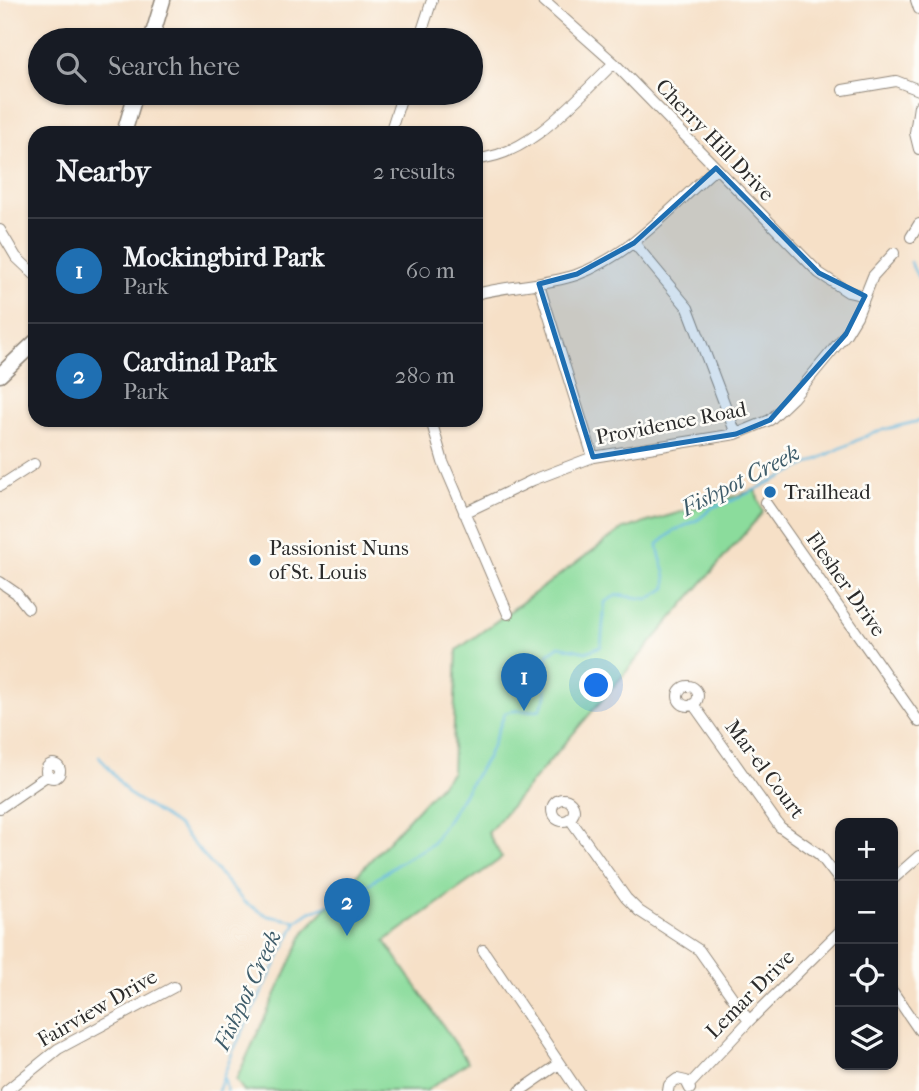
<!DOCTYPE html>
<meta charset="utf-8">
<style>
:root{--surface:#171b24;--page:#20242c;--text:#f1f3f6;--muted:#9ea1a6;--line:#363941;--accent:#1f6fb2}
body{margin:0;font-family:"IM FELL French Canon",serif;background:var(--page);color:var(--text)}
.controls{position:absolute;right:21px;bottom:21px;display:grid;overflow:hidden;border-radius:14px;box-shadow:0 2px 5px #0004}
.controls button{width:63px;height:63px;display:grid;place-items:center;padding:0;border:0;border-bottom:2px solid var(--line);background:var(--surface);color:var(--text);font:35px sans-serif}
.you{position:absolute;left:597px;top:686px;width:24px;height:24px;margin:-18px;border:5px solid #fff;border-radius:50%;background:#1a73e8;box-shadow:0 0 0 10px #1a73e833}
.badge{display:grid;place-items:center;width:46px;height:46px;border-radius:50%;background:var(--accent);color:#fff;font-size:23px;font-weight:700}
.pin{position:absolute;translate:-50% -58px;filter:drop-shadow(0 2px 4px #0008)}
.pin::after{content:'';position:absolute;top:37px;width:24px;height:21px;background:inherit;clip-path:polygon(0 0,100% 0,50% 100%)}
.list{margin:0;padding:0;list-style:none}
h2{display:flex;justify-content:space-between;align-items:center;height:91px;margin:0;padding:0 28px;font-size:30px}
h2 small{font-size:23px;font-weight:400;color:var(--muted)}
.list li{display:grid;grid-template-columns:46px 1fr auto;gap:21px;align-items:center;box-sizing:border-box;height:105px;padding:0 28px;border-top:2px solid var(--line)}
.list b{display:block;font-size:26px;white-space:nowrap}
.list p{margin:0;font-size:23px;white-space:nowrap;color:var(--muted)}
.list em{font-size:23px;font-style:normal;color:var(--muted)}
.icon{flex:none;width:38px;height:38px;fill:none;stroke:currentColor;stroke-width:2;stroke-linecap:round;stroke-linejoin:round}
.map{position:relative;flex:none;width:919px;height:1091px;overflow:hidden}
.search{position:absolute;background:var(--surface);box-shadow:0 2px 5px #0004;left:28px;top:28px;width:455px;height:77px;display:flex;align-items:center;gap:18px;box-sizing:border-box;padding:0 24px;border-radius:38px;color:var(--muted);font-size:26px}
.panel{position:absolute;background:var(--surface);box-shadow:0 2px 5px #0004;left:28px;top:126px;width:455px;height:301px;border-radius:21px}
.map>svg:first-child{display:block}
</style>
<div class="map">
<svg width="919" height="1091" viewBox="0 0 919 1091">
<rect width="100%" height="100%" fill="#fdfcf7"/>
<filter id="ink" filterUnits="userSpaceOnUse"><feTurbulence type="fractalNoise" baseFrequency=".0143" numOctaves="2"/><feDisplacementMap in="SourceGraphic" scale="14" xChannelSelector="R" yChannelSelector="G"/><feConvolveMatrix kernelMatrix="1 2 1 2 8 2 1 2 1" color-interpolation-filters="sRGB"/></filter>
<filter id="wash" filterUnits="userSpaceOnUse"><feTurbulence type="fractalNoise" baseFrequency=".00686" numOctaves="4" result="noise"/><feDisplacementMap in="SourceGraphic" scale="28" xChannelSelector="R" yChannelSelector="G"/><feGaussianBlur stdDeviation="1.57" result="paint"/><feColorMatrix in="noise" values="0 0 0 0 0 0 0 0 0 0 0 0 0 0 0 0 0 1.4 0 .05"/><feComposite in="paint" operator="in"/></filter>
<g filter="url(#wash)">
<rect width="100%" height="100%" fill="#f6e0c7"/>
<!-- green -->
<path fill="#8bdc9c" stroke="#5b8464" stroke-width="2" d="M 755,490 L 763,512 L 488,833 L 502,858 L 385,941 L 468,1062 L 426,1091 L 244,1091 L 236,1080 L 305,931 L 452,772 L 457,650 L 621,530 Z"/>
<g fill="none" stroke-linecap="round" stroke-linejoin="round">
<!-- stream -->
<path stroke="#62b7de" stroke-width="2.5" d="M 910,262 L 919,279
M 99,756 L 129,794 L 177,825 L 244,902 L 268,916 L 297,921
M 224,1077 L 227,1091
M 218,1091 L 233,1051 L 297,921 L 310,912 L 353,895 L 399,863 L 432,844 L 488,756 L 505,713 C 518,708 528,713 540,709 L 546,696 L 548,654 L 559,646 L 586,652 L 601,646 L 605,602 L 617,595 L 649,599 L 666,588 C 668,569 659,563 658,544 L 674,531 L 699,519 L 713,507 L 734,500 L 874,432 L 919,421"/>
</g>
</g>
<g filter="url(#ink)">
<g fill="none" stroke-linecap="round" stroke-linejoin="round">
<defs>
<path id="street" d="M 543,0 L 614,63 L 819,273 L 848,292 L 865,296
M 916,0 L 919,9
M 419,40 L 432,0
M 843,90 L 896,81 L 919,90
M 919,106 L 915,133 L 919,149
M 390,133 L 403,93
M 476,159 C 530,156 576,99 614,63
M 0,230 L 16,257 L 35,275
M 911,237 L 919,224
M 634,243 L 688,308 L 736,434
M 539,284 L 593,457
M 476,294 C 509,285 543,286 576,275 C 633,254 671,207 716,168
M 431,420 L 443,462 L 508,614
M 0,486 L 34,464
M 765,502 L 919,722
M 464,513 L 533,480 L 593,457 L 736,434 L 770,420 L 793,398 L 846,334 L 857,316 L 873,276 L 894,253
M 0,582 L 16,593 L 28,608
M678 696a10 10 0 1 1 20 0a10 10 0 1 1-20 0Z
M 693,704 L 780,827 L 820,855 L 840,881
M46 771a7 7 0 1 1 14 0a7 7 0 1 1-14 0Z
M552 810a11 11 0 1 1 22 0a11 11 0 1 1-22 0Z
M 0,808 L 48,775
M 570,819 L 626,898 L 639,911 L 699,950 L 749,1021
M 893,879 L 919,856
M 483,950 L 578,1091
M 893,992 L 919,1030
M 689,1085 L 749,1021 L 840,931
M 6,1091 L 58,1049 L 174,987
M 520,1091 L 559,1064
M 668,1091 L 669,1085 L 677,1079 L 686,1081 L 690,1089"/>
<path id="secondary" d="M 151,40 L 163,0
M 124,133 L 136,93
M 0,375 L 35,342"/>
</defs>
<!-- street casing -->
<use href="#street" stroke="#908679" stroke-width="12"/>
<!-- secondary casing -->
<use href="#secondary" stroke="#908679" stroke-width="17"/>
<!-- street -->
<use href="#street" stroke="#fff" stroke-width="10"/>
<!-- secondary -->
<use href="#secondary" stroke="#fff" stroke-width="14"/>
</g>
</g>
<!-- marked area -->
<path fill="#1f6fb2" fill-opacity="0.2" stroke="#1f6fb2" stroke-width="5" stroke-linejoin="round" d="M 716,168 L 819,273 L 865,296 L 846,334 L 770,420 L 736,434 L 593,457 L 539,284 L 577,274 L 634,243 Z"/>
<!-- markers -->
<g fill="#1f6fb2" stroke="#fdfcf7" stroke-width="2.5">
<circle cx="770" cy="492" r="7"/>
<circle cx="255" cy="560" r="7"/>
</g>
<g text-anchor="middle" stroke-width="5" stroke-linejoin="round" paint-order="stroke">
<!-- street labels -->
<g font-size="21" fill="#2b2b2b" stroke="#fdfcf7">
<text transform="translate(715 140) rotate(46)" y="7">Cherry Hill Drive</text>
<text transform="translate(671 423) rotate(-11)" y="7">Providence Road</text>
<text transform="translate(846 584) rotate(55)" y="7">Flesher Drive</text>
<text transform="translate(765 769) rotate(53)" y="7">Mar-el Court</text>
<text transform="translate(750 994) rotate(-45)" y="7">Lemar Drive</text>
<text transform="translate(97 1008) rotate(-30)" y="7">Fairview Drive</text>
</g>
<!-- poi labels -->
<g font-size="21" fill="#2b2b2b" stroke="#fdfcf7" text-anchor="start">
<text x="784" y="499">Trailhead</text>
<text x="269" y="555">Passionist Nuns<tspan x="269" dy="24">of St. Louis</tspan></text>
</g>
<!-- water labels -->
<g font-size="23" font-style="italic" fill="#3e5c6a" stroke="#fdfcf7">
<text transform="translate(740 480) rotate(-27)" y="8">Fishpot Creek</text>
<text transform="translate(247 990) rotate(-65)" y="8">Fishpot Creek</text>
</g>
</g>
</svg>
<div class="controls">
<button>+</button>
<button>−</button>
<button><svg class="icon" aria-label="locate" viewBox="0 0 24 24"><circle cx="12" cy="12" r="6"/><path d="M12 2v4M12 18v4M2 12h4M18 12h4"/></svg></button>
<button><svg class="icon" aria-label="layers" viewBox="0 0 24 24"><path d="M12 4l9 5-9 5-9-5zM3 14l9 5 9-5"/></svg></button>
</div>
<div class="you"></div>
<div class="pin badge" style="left:524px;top:711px">1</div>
<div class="pin badge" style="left:347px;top:936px">2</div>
<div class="search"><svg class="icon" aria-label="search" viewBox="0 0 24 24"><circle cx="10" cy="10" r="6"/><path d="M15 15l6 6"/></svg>Search here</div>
<section class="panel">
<h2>Nearby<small>2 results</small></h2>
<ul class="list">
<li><span class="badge">1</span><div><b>Mockingbird Park</b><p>Park</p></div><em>60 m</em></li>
<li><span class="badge">2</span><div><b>Cardinal Park</b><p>Park</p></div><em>280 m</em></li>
</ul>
</section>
</div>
